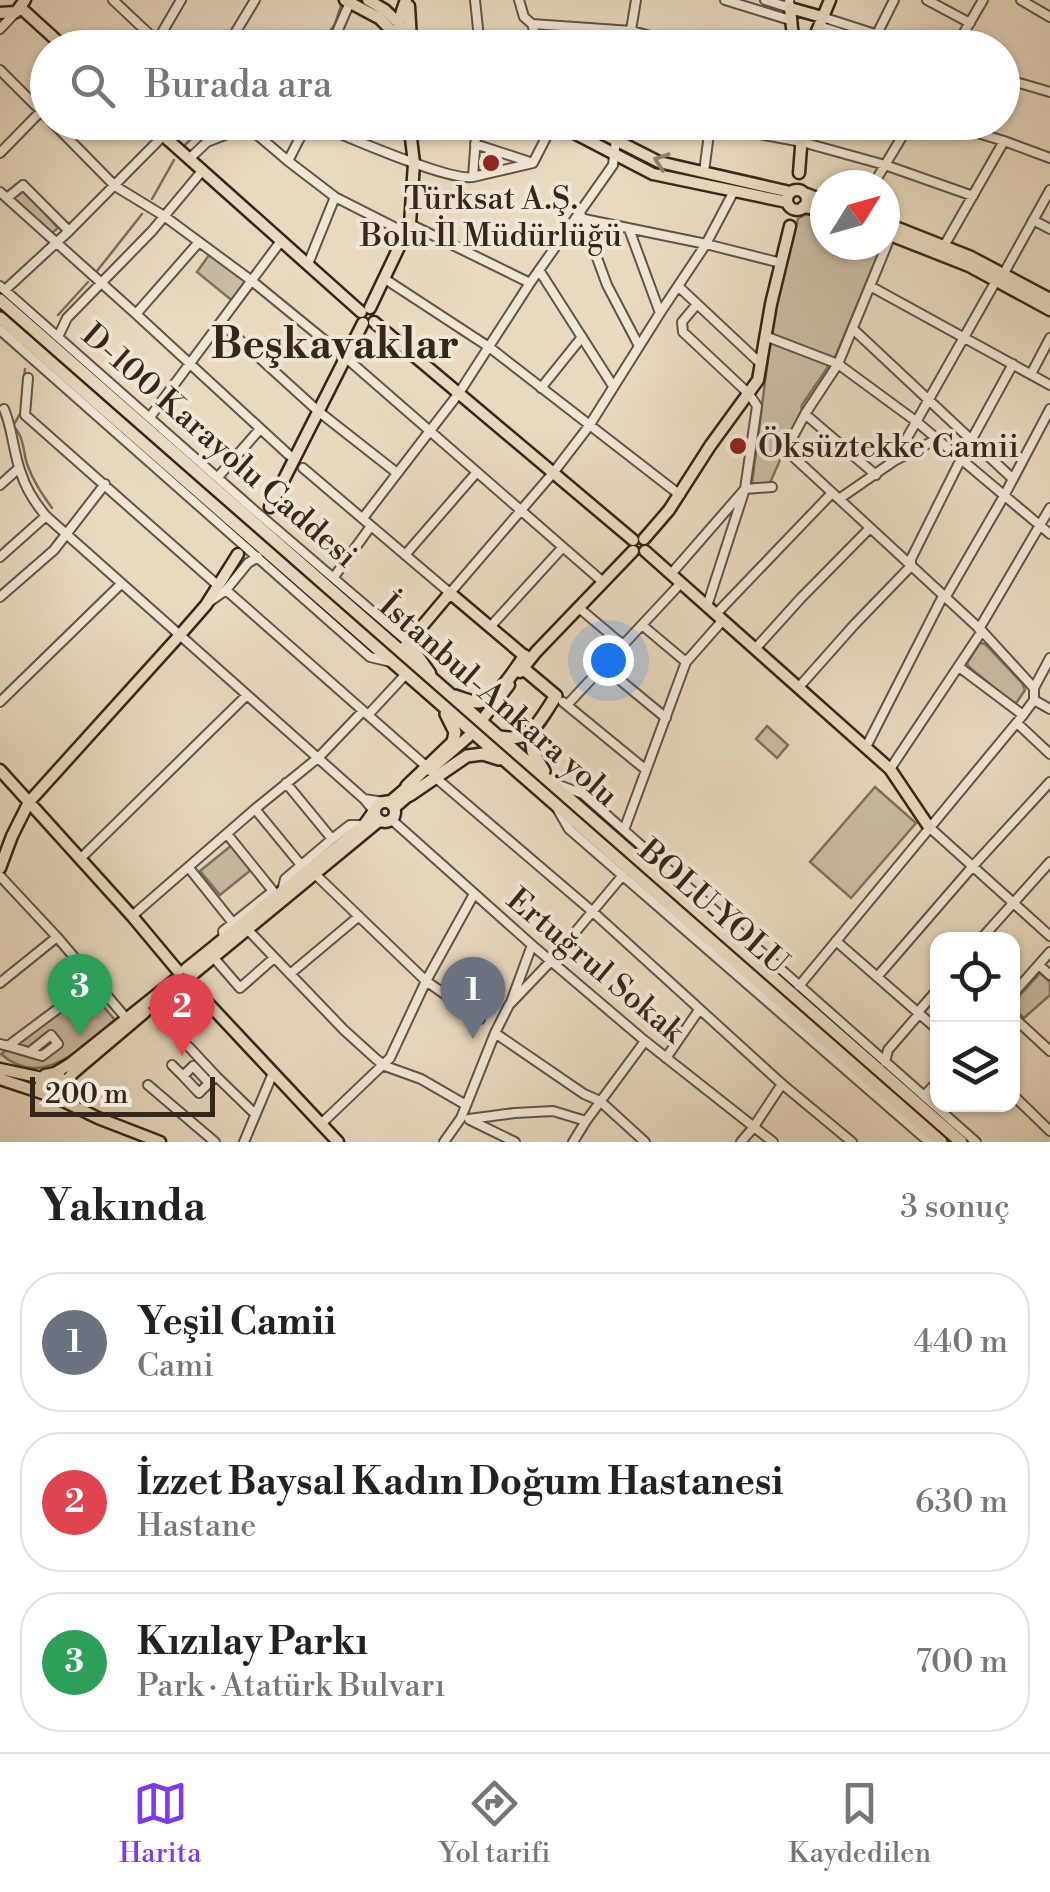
<!DOCTYPE html>
<html lang="tr">
<meta charset="utf-8">
<style>
:root{--surface:#fff;--page:#f6f6f6;--text:#222;--muted:#767676;--line:#e0e0e0;--accent:#7c3aed}
body{margin:0;font-family:"Libre Bodoni",serif;background:var(--page);color:var(--text)}
.controls{position:absolute;right:30px;bottom:30px;display:grid;overflow:hidden;border-radius:20px;box-shadow:0 2px 8px #0004}
.controls button{width:90px;height:90px;display:grid;place-items:center;padding:0;border:0;border-bottom:2px solid var(--line);background:var(--surface);color:var(--text);font:50px sans-serif}
.compass{position:absolute;left:810px;top:170px;width:90px;height:90px;border-radius:50%;background:var(--surface);box-shadow:0 2px 8px #0004;rotate:53deg}
.scale{position:absolute;left:30px;bottom:25px;width:185px;box-sizing:border-box;padding-left:10px;border:5px solid #342719;border-top:0;font-size:28px;line-height:35px;white-space:nowrap;color:#342719;-webkit-text-stroke:8px #f0e6d6;paint-order:stroke}
.you{position:absolute;left:608px;top:660px;width:35px;height:35px;margin:-25px;border:8px solid #fff;border-radius:50%;background:#1a73e8;box-shadow:0 0 0 15px #1a73e833}
.badge{display:grid;place-items:center;width:65px;height:65px;border-radius:50%;background:var(--accent);color:#fff;font-size:32px;font-weight:700}
.pin{position:absolute;translate:-50% -82px;filter:drop-shadow(0 2px 5px #0008)}
.pin::after{content:'';position:absolute;top:52px;width:35px;height:30px;background:inherit;clip-path:polygon(0 0,100% 0,50% 100%)}
.list{margin:0;padding:0;list-style:none}
h2{display:flex;justify-content:space-between;align-items:center;height:130px;margin:0;padding:0 40px;font-size:42px}
h2 small{font-size:32px;font-weight:400;color:var(--muted)}
.list li{display:grid;grid-template-columns:65px 1fr auto;gap:30px;align-items:center;box-sizing:border-box;height:140px;margin:0 20px 20px;padding:0 20px;border:2px solid var(--line);border-radius:40px}
.list b{display:block;font-size:38px;white-space:nowrap}
.list p{margin:0;font-size:32px;white-space:nowrap;color:var(--muted)}
.list em{font-size:32px;font-style:normal;color:var(--muted)}
.icon{flex:none;width:55px;height:55px;fill:none;stroke:currentColor;stroke-width:2;stroke-linecap:round;stroke-linejoin:round}
.map{position:relative;flex:none;width:1050px;height:1142px;overflow:hidden}
.search{position:absolute;background:var(--surface);box-shadow:0 2px 8px #0004;left:30px;right:30px;top:30px;height:110px;display:flex;align-items:center;gap:25px;box-sizing:border-box;padding:0 35px;border-radius:55px;color:var(--muted);font-size:38px}
.sheet{height:610px;background:var(--surface)}
nav{display:flex;justify-content:space-around;align-items:center;box-sizing:border-box;height:140px;border-top:2px solid var(--line);background:var(--surface);font-size:28px;color:var(--muted)}
nav a{display:grid;justify-items:center;gap:5px}
nav .on{color:var(--accent)}
.map>svg:first-child{display:block}
</style>
<div class="map">
<svg width="1050" height="1142" viewBox="0 0 1050 1142">
<rect width="100%" height="100%" fill="#e8d9c0"/>
<filter id="stains"><feTurbulence type="fractalNoise" baseFrequency=".002" numOctaves="4"/><feColorMatrix values="0 0 0 0 .2 0 0 0 0 .09 0 0 0 0 .02 0 0 0 .5 -.17"/></filter>
<radialGradient id="worn" r=".72"><stop offset=".6" stop-color="#630" stop-opacity="0"/><stop offset="1" stop-color="#630" stop-opacity=".3"/></radialGradient>
<!-- green -->
<path fill="#c9bba4" stroke="#7e715e" stroke-width="2.5" d="M 19,192 L 26,193 L 58,228 L 52,233 L 12,197 Z
M 806,214 L 825,218 L 825,245 L 882,245 L 836,355 L 802,405 L 801,413 L 769,485 L 752,483 L 774,312 L 798,219 Z
M 209,255 L 248,283 L 235,303 L 197,272 Z
M 980,643 L 985,644 L 1022,683 L 1025,690 L 1017,702 L 1013,703 L 969,667 L 967,663 Z
M 767,726 L 788,745 L 777,758 L 756,739 Z
M 875,787 L 916,823 L 851,898 L 810,862 Z
M 232,845 L 252,869 L 220,895 L 200,871 Z
M 1040,973 L 1050,982 L 1050,995 L 1024,1018 L 1013,1008 L 1013,1003 Z
M 90,991 L 115,1020 C 83,1046 42,1091 1,1054 Z"/>
<g fill="none" stroke-linecap="round" stroke-linejoin="round">
<!-- stream -->
<path stroke="#7b6d5b" stroke-width="2.5" d="M 318,48 L 335,24 L 341,6
M 185,145 L 202,128 L 212,122
M 152,199 L 174,160
M 97,271 L 142,214
M 58,315 L 88,282
M 21,407 L 25,369
M 20,414 L 13,426 C 24,436 23,451 27,464 C 33,481 42,494 52,508
M 49,549 L 57,538
M 0,591 L 43,555"/>
<defs>
<path id="minor" d="M 113,0 L 164,48
M 475,0 L 480,48
M 519,0 L 524,17 L 532,24 L 539,48
M 725,0 L 790,20
M 765,0 L 790,8 L 789,0
M 927,0 L 970,23
M 1021,0 L 1050,17
M 822,17 L 919,48
M 532,24 L 632,31 L 695,48
M 819,26 L 887,48
M 0,29 L 16,12
M 877,34 L 894,0
M 234,35 L 265,48
M 153,48 L 181,0
M 226,48 L 255,0
M 330,48 L 351,0
M 628,48 L 636,0
M 955,48 L 983,0
M 0,70 L 48,118
M 1002,78 L 1050,92
M 52,122 L 115,186 L 164,216 L 252,281 L 345,357 L 603,582
M 312,122 C 341,134 449,182 473,177 L 477,122
M 694,122 L 802,142 L 885,165 L 911,122
M 941,122 L 1004,141 L 1050,158
M 248,127 L 288,161 L 335,197 L 406,233
M 168,141 L 179,122
M 475,144 L 533,163
M 0,153 L 48,104
M 189,159 L 207,142 L 259,122
M 288,161 L 308,122
M 704,172 L 710,126
M 473,177 L 533,163 L 554,122
M 873,185 L 885,165 L 973,196
M 0,192 L 136,314 L 289,455
M 7,198 L 23,185 L 69,231
M 582,217 L 607,285 L 639,346
M 584,219 L 706,244 L 781,263
M 1033,220 L 1050,229
M 410,224 L 530,283
M 629,229 L 660,313
M 944,246 L 1004,141
M 308,264 L 335,197
M 539,270 L 613,386
M 1004,273 L 1050,190
M 385,279 L 489,347 L 680,495
M 0,286 L 254,510 L 408,642
M 678,286 L 761,364
M 870,286 L 1050,385
M 5,290 L 69,231 L 163,136
M 697,304 L 682,322 L 683,332 L 749,394 L 757,406 L 745,489 L 707,606
M 136,314 L 199,242
M 221,323 L 318,411 L 397,473
M 853,329 L 1013,479
M 0,330 L 370,657 L 391,662
M 765,336 L 838,364 L 917,422 L 1050,534
M 58,337 L 67,318 L 152,231 L 202,171
M 1031,374 L 1050,338
M 28,378 L 25,415 L 214,582
M 541,388 L 582,337
M 4,409 C 13,430 13,452 21,473 C 26,489 35,503 46,516 L 364,799
M 805,414 L 838,364 L 891,235
M 150,417 L 281,241
M 894,461 L 997,279
M 303,468 L 450,593 L 553,473 L 589,426 L 660,313 L 706,244 L 734,191
M 876,475 L 805,414 L 786,450 L 982,631 L 1034,688
M 218,477 L 260,429
M 0,485 L 19,468
M 839,499 L 894,461 L 937,439
M 363,518 L 459,393 L 530,283 L 613,165 L 618,122
M 405,555 L 477,472
M 0,557 L 46,516
M 671,574 L 745,489 L 772,487
M 334,577 L 371,526
M 226,590 L 427,767
M 0,597 L 54,550 L 105,484
M 945,598 L 1004,496 L 1050,409
M 209,602 L 226,590 L 248,563 L 258,557
M 579,608 L 623,645
M 716,614 L 832,493
M 642,625 L 686,662
M 490,627 L 563,547
M 979,629 L 1050,508
M 755,649 L 801,598 L 870,528
M 603,666 L 666,718
M 959,667 L 1023,715
M 799,687 L 854,625 L 911,566 L 911,559 L 961,459 L 1013,364
M 1034,700 L 1050,709
M 0,702 L 121,584
M 563,702 L 646,770
M 567,705 L 681,583
M 368,715 L 406,674
M 1017,723 L 1050,754
M 866,747 L 943,596
M 890,769 L 982,631
M 436,778 L 593,912 L 782,1084 L 852,1142
M 286,783 L 332,839
M 559,785 L 583,794 L 976,1142
M 255,809 L 301,865
M 558,810 L 569,829 L 929,1142
M 374,811 L 364,799 L 384,802
M 392,820 L 532,945 L 645,1041 L 773,1142
M 929,827 L 1050,936
M 624,830 L 686,662 L 723,620
M 81,858 L 247,695
M 189,868 L 233,923
M 316,875 L 426,981 L 480,1019
M 0,876 L 57,937 L 126,1018
M 282,891 L 285,879 L 332,839 L 350,825 L 364,825
M 132,916 L 255,809 L 319,757 L 363,711
M 248,930 L 344,1030 L 376,1059 L 385,1066 L 421,1079 L 466,1105
M 224,939 L 223,931 L 273,891 L 227,834
M 981,939 L 1050,862
M 836,941 L 938,1030
M 214,958 L 240,988 L 274,958
M 1039,965 L 1050,975
M 290,974 L 358,917
M 877,977 L 973,866 L 1050,782
M 0,983 L 57,937
M 799,986 L 1023,715 L 1034,700 L 1034,688 L 1050,658
M 1012,995 L 1050,952
M 511,1002 L 532,945
M 918,1012 L 938,989
M 1012,1016 L 1050,1051
M 495,1033 L 584,1094 L 600,1101 L 645,1142
M 0,1044 L 8,1046 L 95,981
M 8,1046 L 42,1056 L 58,1044 L 51,1035 L 31,1051
M 189,1047 L 216,1076
M 666,1058 L 699,1010
M 885,1062 L 888,1050 L 919,1014
M 172,1065 L 183,1076
M 209,1083 L 199,1093 L 183,1076 L 193,1066 L 209,1083 L 216,1076 L 255,1114
M 148,1085 L 215,1142
M 1012,1094 L 1050,1131
M 924,1096 L 938,1081
M 469,1119 L 515,1113 L 553,1111 L 586,1121
M 470,1120 L 515,1142
M 322,1123 L 390,1058 L 426,981 L 474,894
M 244,1142 L 273,1073
M 444,1142 L 461,1118 L 495,1033 L 509,1005 L 551,961 L 623,875
M 573,1142 L 586,1121 L 645,1041
M 741,1142 L 753,1128 L 782,1084"/>
<path id="major" d="M 345,0 L 379,18 L 397,36
M 368,0 L 385,10 L 409,33
M 409,6 L 411,40 L 409,48
M 21,8 L 65,48
M 0,13 L 16,12 L 25,0
M 399,48 C 397,31 399,16 406,0
M 794,48 L 790,8 L 822,17
M 810,48 L 830,0
M 148,122 L 361,312
M 553,122 L 653,174 L 787,202
M 580,122 L 659,162 L 790,192
M 799,173 L 803,122
M787 200a10 10 0 1 1 20 0a10 10 0 1 1-20 0Z
M 804,193 L 825,201
M 803,207 L 825,210
M 885,223 L 971,257 L 1050,299
M 885,233 L 969,266 L 1050,310
M 370,308 L 410,224 L 414,163 L 409,122
M 374,322 L 633,540
M 270,507 L 363,323
M 644,539 L 669,510 L 710,446 L 758,380 L 771,304 L 790,226
M 645,551 L 890,769 L 929,827
M 408,642 L 430,673
M 402,650 L 450,593 L 528,659
M 520,672 L 536,652 L 633,551
M 485,716 L 509,685
M 0,770 L 132,916 L 178,971
M 430,770 L 468,737
M375 812a10 10 0 1 1 20 0a10 10 0 1 1-20 0Z
M 384,802 L 391,801 L 412,783
M 394,808 L 415,790
M 0,868 L 12,836 L 29,802 L 179,636 L 206,605 L 238,554
M 186,969 L 364,825 L 374,811
M 192,975 L 379,821
M 190,984 L 338,1142
M 0,1069 L 42,1078
M 55,1073 L 63,1080 L 62,1090 L 58,1095 L 48,1096 L 40,1086 L 45,1075 L 55,1073 L 70,1064 L 175,980
M 0,1079 L 45,1094
M 64,1084 L 73,1073 L 145,1012
M 53,1096 L 98,1118 L 160,1142"/>
<path id="highway" d="M 0,300 L 961,1142
M 0,318 L 941,1142
M 455,696 C 462,698 472,703 479,702 C 498,700 514,670 525,656
M 530,733 L 533,752 L 544,771
M 499,737 C 533,743 539,720 556,696 L 525,670
M 407,786 L 453,742 L 455,732 L 446,714
M 410,795 L 467,756 L 483,754 L 499,759"/>
</defs>
<!-- minor casing -->
<use href="#minor" stroke="#615443" stroke-width="12"/>
<!-- major casing -->
<use href="#major" stroke="#342719" stroke-width="15"/>
<!-- highway casing -->
<use href="#highway" stroke="#342719" stroke-width="16"/>
<!-- minor -->
<use href="#minor" stroke="#f0e6d6" stroke-width="8"/>
<!-- major -->
<use href="#major" stroke="#e8d9c0" stroke-width="10"/>
<!-- highway -->
<use href="#highway" stroke="#e8d9c0" stroke-width="11"/>
</g>
<!-- one-way arrows -->
<defs><path id="oneway-chevron" d="M-2-3.5L2.5 0L-2 3.5" fill="none" stroke-width="1.6" stroke-linecap="round" stroke-linejoin="round" transform="scale(2.5)"/></defs>
<use stroke="#8e806c" href="#oneway-chevron" transform="translate(661 161) rotate(-161)"/>
<!-- markers -->
<g fill="#8f2418" stroke="#f0e6d6" stroke-width="4">
<circle cx="491" cy="163" r="10"/>
<circle cx="738" cy="446" r="10"/>
</g>
<g text-anchor="middle" stroke-width="8" stroke-linejoin="round" paint-order="stroke">
<!-- poi labels -->
<g font-size="32" fill="#342719" stroke="#f0e6d6">
<text x="491" y="209">Türksat A.Ş.<tspan x="491" dy="37">Bolu İl Müdürlüğü</tspan></text>
<text x="758" y="457" text-anchor="start">Öksüztekke Camii</text>
</g>
<!-- street labels -->
<g font-size="32" fill="#342719" stroke="#f0e6d6">
<text transform="translate(220 445) rotate(41)" y="11">D-100 Karayolu Caddesi</text>
<text transform="translate(499 700) rotate(41)" y="11">İstanbul-Ankara yolu</text>
<text transform="translate(714 906) rotate(41)" y="11">BOLU YOLU</text>
<text transform="translate(596 965) rotate(40)" y="11">Ertuğrul Sokak</text>
</g>
<!-- district labels -->
<g font-size="42" font-weight="bold" fill="#342719" stroke="#f0e6d6">
<text x="335" y="358">Beşkavaklar</text>
</g>
</g>
<rect width="100%" height="100%" filter="url(#stains)"/>
<rect width="100%" height="100%" fill="url(#worn)"/>
</svg>
<div class="controls">
<button><svg class="icon" aria-label="locate" viewBox="0 0 24 24"><circle cx="12" cy="12" r="6"/><path d="M12 2v4M12 18v4M2 12h4M18 12h4"/></svg></button>
<button><svg class="icon" aria-label="layers" viewBox="0 0 24 24"><path d="M12 4l9 5-9 5-9-5zM3 14l9 5 9-5"/></svg></button>
</div>
<svg class="compass" viewBox="-18 -18 36 36"><path d="M0-13l5 13h-10z" fill="#e53935"/><path d="M0 13l5-13h-10z" fill="#767676"/></svg>
<div class="scale">200 m</div>
<div class="you"></div>
<div class="pin badge" style="left:473px;top:1039px;background:#6b7280">1</div>
<div class="pin badge" style="left:182px;top:1056px;background:#e0444e">2</div>
<div class="pin badge" style="left:80px;top:1036px;background:#2e9e5b">3</div>
<div class="search"><svg class="icon" aria-label="search" viewBox="0 0 24 24"><circle cx="10" cy="10" r="6"/><path d="M15 15l6 6"/></svg>Burada ara</div>
</div>
<section class="sheet">
<h2>Yakında<small>3 sonuç</small></h2>
<ul class="list">
<li><span class="badge" style="background:#6b7280">1</span><div><b>Yeşil Camii</b><p>Cami</p></div><em>440 m</em></li>
<li><span class="badge" style="background:#e0444e">2</span><div><b>İzzet Baysal Kadın Doğum Hastanesi</b><p>Hastane</p></div><em>630 m</em></li>
<li><span class="badge" style="background:#2e9e5b">3</span><div><b>Kızılay Parkı</b><p>Park · Atatürk Bulvarı</p></div><em>700 m</em></li>
</ul>
</section>
<nav>
<a class="on"><svg class="icon" aria-label="map" viewBox="0 0 24 24"><path d="M3 6l6-2 6 2 6-2v14l-6 2-6-2-6 2zM9 4v14M15 6v14"/></svg>Harita</a>
<a><svg class="icon" aria-label="directions" viewBox="0 0 24 24"><path d="M12 3l9 9-9 9-9-9zM9 14v-3h6M13 9l2 2-2 2"/></svg>Yol tarifi</a>
<a><svg class="icon" aria-label="saved" viewBox="0 0 24 24"><path d="M7 4h10v16l-5-4-5 4z"/></svg>Kaydedilen</a>
</nav>
